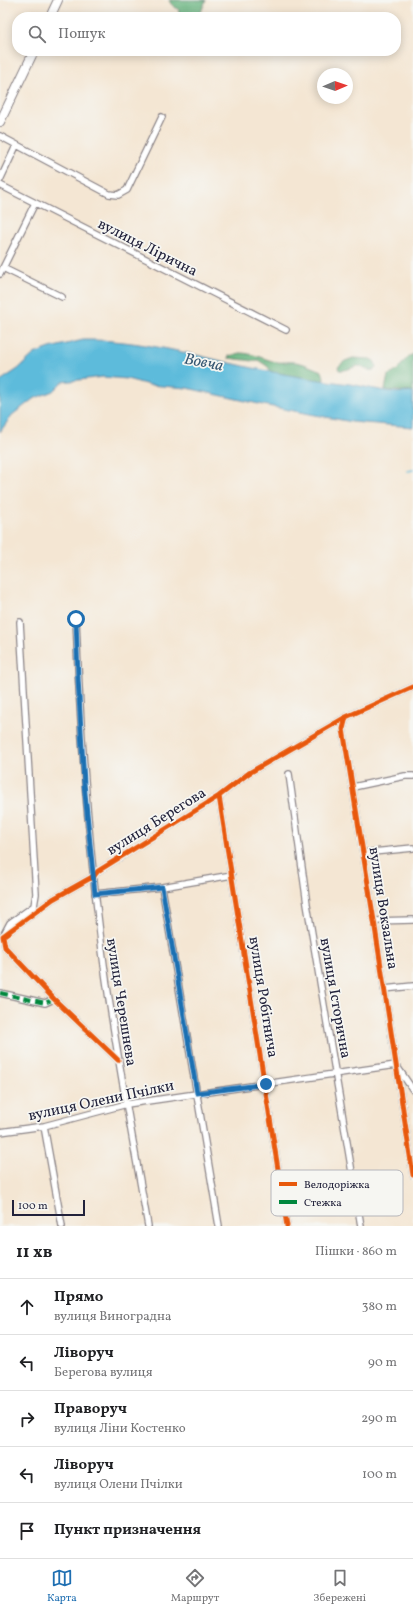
<!DOCTYPE html>
<html lang="uk">
<meta charset="utf-8">
<style>
:root{--surface:#fff;--page:#f2f2f2;--text:#202124;--muted:#757577;--line:#e0e0e0;--accent:#1f6fb2}
body{margin:0;font-family:Vollkorn,serif;background:var(--page);color:var(--text)}
.compass{position:absolute;left:317px;top:68px;width:36px;height:36px;border-radius:50%;background:var(--surface);box-shadow:0 2px 10px #0003;rotate:88deg}
.scale{position:absolute;left:12px;bottom:10px;width:73px;box-sizing:border-box;padding-left:4px;border:2px solid #22223b;border-top:0;font-size:11px;line-height:14px;white-space:nowrap;color:#22223b;-webkit-text-stroke:3px #f6f6f2;paint-order:stroke}
.stop{position:absolute;width:12px;height:12px;margin:-9px;border:3px solid #1f6fb2;border-radius:50%;background:#fff}
.stop.end{background:#1f6fb2;border-color:#fff;box-shadow:0 1px 4px #0008}
.list{margin:0;padding:0;list-style:none}
h2{display:flex;justify-content:space-between;align-items:center;height:52px;margin:0;padding:0 16px;font-size:17px}
h2 small{font-size:13px;font-weight:400;color:var(--muted)}
.list li{display:grid;grid-template-columns:26px 1fr auto;gap:12px;align-items:center;box-sizing:border-box;height:56px;padding:0 16px;border-top:1px solid var(--line)}
.list b{display:block;font-size:15px;white-space:nowrap}
.list p{margin:0;font-size:13px;white-space:nowrap;color:var(--muted)}
.list em{font-size:13px;font-style:normal;color:var(--muted)}
.icon{flex:none;width:22px;height:22px;fill:none;stroke:currentColor;stroke-width:2;stroke-linecap:round;stroke-linejoin:round}
.map{position:relative;flex:none;width:413px;height:1226px;overflow:hidden}
.search{position:absolute;background:var(--surface);box-shadow:0 2px 10px #0003;left:12px;right:12px;top:12px;height:44px;display:flex;align-items:center;gap:10px;box-sizing:border-box;padding:0 14px;border-radius:16px;color:var(--muted);font-size:15px}
.sheet{height:332px;background:var(--surface)}
nav{display:flex;justify-content:space-around;align-items:center;box-sizing:border-box;height:56px;border-top:1px solid var(--line);background:var(--surface);font-size:11px;color:var(--muted)}
nav a{display:grid;justify-items:center;gap:2px}
nav .on{color:var(--accent)}
.map>svg:first-child{display:block}
</style>
<div class="map">
<svg width="413" height="1226" viewBox="0 0 413 1226">
<rect width="100%" height="100%" fill="#f6f6f2"/>
<filter id="ink" filterUnits="userSpaceOnUse"><feTurbulence type="fractalNoise" baseFrequency=".025" numOctaves="2"/><feDisplacementMap in="SourceGraphic" scale="8" xChannelSelector="R" yChannelSelector="G"/><feConvolveMatrix kernelMatrix="1 2 1 2 8 2 1 2 1" color-interpolation-filters="sRGB"/></filter>
<filter id="wash" filterUnits="userSpaceOnUse"><feTurbulence type="fractalNoise" baseFrequency=".012" numOctaves="4" result="noise"/><feDisplacementMap in="SourceGraphic" scale="16" xChannelSelector="R" yChannelSelector="G"/><feGaussianBlur stdDeviation="0.9" result="paint"/><feColorMatrix in="noise" values="0 0 0 0 0 0 0 0 0 0 0 0 0 0 0 0 0 1.4 0 .05"/><feComposite in="paint" operator="in"/></filter>
<g filter="url(#wash)">
<rect width="100%" height="100%" fill="#f4e6d3"/>
<!-- forest -->
<path fill="#66b37e" stroke="#446a5c" d="M 169,0 L 206,0 L 199,17 L 178,17 L 179,10 L 171,4 Z
M 240,353 C 252,353 264,359 276,362 C 283,363 289,361 295,362 C 305,363 312,368 322,371 L 324,377 L 323,381 L 272,372 L 267,366 L 258,360 L 253,361 L 228,358 L 229,356 Z
M 413,354 L 413,392 L 385,390 L 388,375 C 400,373 402,359 413,354 Z
M 353,358 L 370,359 L 374,361 L 377,367 L 374,370 C 366,372 366,366 359,366 C 351,367 348,371 339,370 L 338,367 L 345,361 Z"/>
<!-- water -->
<path fill="#5dbbdb" stroke="#406e8b" d="M 83,340 C 138,339 194,355 248,367 C 281,374 315,380 350,384 C 368,387 395,395 413,392 L 413,427 L 352,422 L 268,406 L 187,388 L 149,385 L 127,379 L 103,377 L 62,382 L 53,391 L 33,399 L 24,406 L 12,415 L 0,432 L 0,381 L 18,369 L 34,354 L 50,348 Z"/>
<g fill="none" stroke-linecap="round" stroke-linejoin="round">
<!-- stream -->
<path stroke="#5dbbdb" stroke-width="1.5" d="M 408,471 L 413,470"/>
</g>
</g>
<g filter="url(#ink)">
<g fill="none" stroke-linecap="round" stroke-linejoin="round">
<defs>
<path id="minor" d="M 0,136 L 109,194 L 118,195 L 127,190 L 162,117
M 0,180 L 16,146
M 0,185 L 286,330
M 3,268 L 62,297
M 0,274 L 35,203
M 76,619 C 80,730 88,840 102,950 C 114,1043 132,1134 148,1226
M 346,717 L 343,729 L 374,921 L 413,1175
M 289,774 L 307,904 L 361,1226
M 353,787 L 405,776 L 413,776
M 219,796 L 287,1226
M 363,853 L 413,848
M 162,887 L 219,1226
M 95,894 L 162,887 L 232,875
M 374,921 L 413,920
M 3,936 L 10,923 L 34,906 L 36,894 L 20,622
M 384,989 L 413,986
M 0,993 L 45,1003 L 54,999
M 118,1060 L 54,999 L 5,947 L 3,936 L 53,899 L 94,876 L 98,871 L 219,796 L 249,773 L 346,717 L 413,687
M 44,1126 L 62,1226
M 0,1132 L 44,1126 L 127,1104 L 396,1065 L 413,1090"/>
<path id="highway" d="M 50,17 L 58,0
M 0,122 L 34,51"/>
</defs>
<!-- minor casing -->
<use href="#minor" stroke="#8b8487" stroke-width="8"/>
<!-- highway casing -->
<use href="#highway" stroke="#8b8487" stroke-width="10"/>
<!-- minor -->
<use href="#minor" stroke="#fff" stroke-width="5.5"/>
<!-- highway -->
<use href="#highway" stroke="#fff" stroke-width="8"/>
<!-- quiet -->
<path stroke="#00873e" stroke-width="4" stroke-dasharray="8 4" stroke-linecap="butt" d="M 0,993 L 45,1003 L 54,999"/>
<defs>
<path id="cycleway" d="M 346,717 L 343,729 L 374,921 L 413,1175
M 219,796 L 287,1226
M 118,1060 L 54,999 L 5,947 L 3,936 L 53,899 L 94,876 L 98,871 L 219,796 L 249,773 L 346,717 L 413,687"/>
</defs>
<!-- cycleway casing -->
<use href="#cycleway" stroke="#f6f6f2" stroke-width="8"/>
<!-- cycleway -->
<use href="#cycleway" stroke="#e8590c" stroke-width="5"/>
</g>
</g>
<g fill="none" stroke-linecap="round" stroke-linejoin="round" filter="url(#ink)">
<!-- route -->
<path stroke="#1f6fb2" stroke-width="5" d="M 76,619 L 78,678 L 84,783 L 95,894 L 162,887 L 197,1093 L 266,1084"/>
</g>
<g text-anchor="middle" stroke-width="3.5" stroke-linejoin="round" paint-order="stroke">
<!-- street labels -->
<g font-size="15" fill="#22223b" stroke="#f6f6f2">
<text transform="translate(148 247) rotate(27)" y="5">вулиця Лірична</text>
<text transform="translate(156 821) rotate(-32)" y="5">вулиця Берегова</text>
<text transform="translate(384 908) rotate(81)" y="5">вулиця Вокзальна</text>
<text transform="translate(264 997) rotate(81)" y="5">вулиця Робітнича</text>
<text transform="translate(336 998) rotate(80)" y="5">вулиця Історична</text>
<text transform="translate(122 1002) rotate(81)" y="5">вулиця Черешнева</text>
<text transform="translate(101 1100) rotate(-12)" y="5">вулиця Олени Пчілки</text>
</g>
<!-- water labels -->
<g font-size="16" font-style="italic" fill="#375873" stroke="#f6f6f2">
<text transform="translate(204 361) rotate(11)" y="6">Вовча</text>
</g>
</g>
<!-- legend -->
<rect x="271" y="1170" width="132" height="46" rx="6" fill="#f6f6f2" stroke="#b6b6bb" stroke-width="1"/>
<rect x="279" y="1182" width="18" height="4" fill="#e8590c"/>
<rect x="279" y="1200" width="18" height="4" fill="#00873e"/>
<g font-size="11" fill="#22223b">
<text x="304" y="1188">Велодоріжка</text>
<text x="304" y="1206">Стежка</text>
</g>
</svg>
<svg class="compass" viewBox="-18 -18 36 36"><path d="M0-13l5 13h-10z" fill="#e53935"/><path d="M0 13l5-13h-10z" fill="#757577"/></svg>
<div class="scale">100 m</div>
<div class="stop" style="left:76px;top:619px"></div>
<div class="stop end" style="left:266px;top:1084px"></div>
<div class="search"><svg class="icon" aria-label="search" viewBox="0 0 24 24"><circle cx="10" cy="10" r="6"/><path d="M15 15l6 6"/></svg>Пошук</div>
</div>
<section class="sheet">
<h2>11 хв<small>Пішки · 860 m</small></h2>
<ul class="list">
<li><svg class="icon" aria-label="ahead" viewBox="0 0 24 24"><path d="M12 20V5M6 11l6-6 6 6"/></svg><div><b>Прямо</b><p>вулиця Виноградна</p></div><em>380 m</em></li>
<li><svg class="icon" aria-label="left" viewBox="0 0 24 24"><path d="M17 20v-9H6M10 6l-5 5 5 5"/></svg><div><b>Ліворуч</b><p>Берегова вулиця</p></div><em>90 m</em></li>
<li><svg class="icon" aria-label="right" viewBox="0 0 24 24"><path d="M7 20v-9h11M14 6l5 5-5 5"/></svg><div><b>Праворуч</b><p>вулиця Ліни Костенко</p></div><em>290 m</em></li>
<li><svg class="icon" aria-label="left" viewBox="0 0 24 24"><path d="M17 20v-9H6M10 6l-5 5 5 5"/></svg><div><b>Ліворуч</b><p>вулиця Олени Пчілки</p></div><em>100 m</em></li>
<li><svg class="icon" aria-label="arrive" viewBox="0 0 24 24"><path d="M6 21V4h12l-3 4 3 4H6"/></svg><div><b>Пункт призначення</b></div></li>
</ul>
</section>
<nav>
<a class="on"><svg class="icon" aria-label="map" viewBox="0 0 24 24"><path d="M3 6l6-2 6 2 6-2v14l-6 2-6-2-6 2zM9 4v14M15 6v14"/></svg>Карта</a>
<a><svg class="icon" aria-label="directions" viewBox="0 0 24 24"><path d="M12 3l9 9-9 9-9-9zM9 14v-3h6M13 9l2 2-2 2"/></svg>Маршрут</a>
<a><svg class="icon" aria-label="saved" viewBox="0 0 24 24"><path d="M7 4h10v16l-5-4-5 4z"/></svg>Збережені</a>
</nav>
